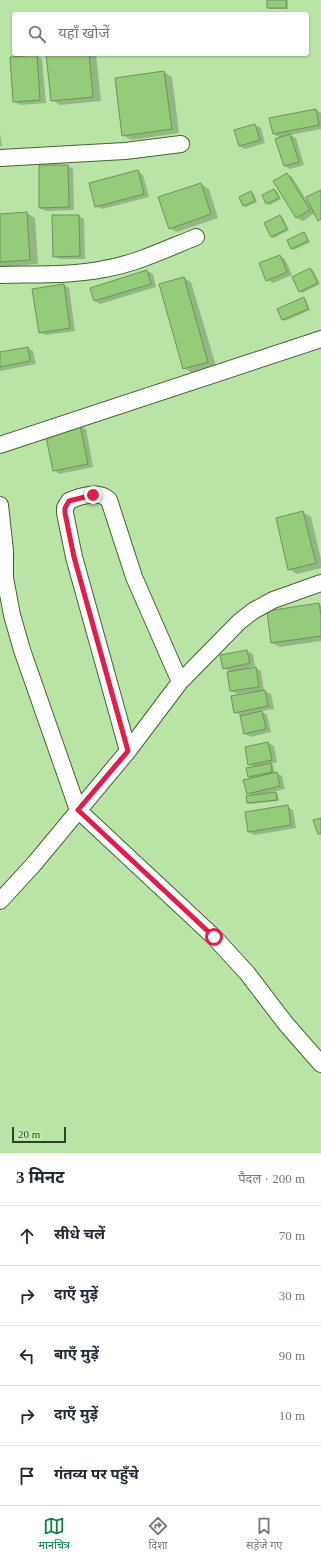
<!DOCTYPE html>
<html lang="hi">
<meta charset="utf-8">
<style>
:root{--surface:#fff;--page:#f2f2f3;--text:#1f2937;--muted:#747a83;--line:#e0e1e3;--accent:#0b8043}
body{margin:0;font-family:"Times New Roman","Noto Sans Devanagari",serif;background:var(--page);color:var(--text)}
.scale{position:absolute;left:12px;bottom:10px;width:54px;box-sizing:border-box;padding-left:4px;border:2px solid #2f4128;border-top:0;font-size:11px;line-height:14px;white-space:nowrap;color:#2f4128;-webkit-text-stroke:3px #c6f1b2;paint-order:stroke}
.stop{position:absolute;width:12px;height:12px;margin:-9px;border:3px solid #e11d48;border-radius:50%;background:#fff}
.stop.end{background:#e11d48;border-color:#fff;box-shadow:0 1px 4px #0008}
.list{margin:0;padding:0;list-style:none}
h2{display:flex;justify-content:space-between;align-items:center;height:52px;margin:0;padding:0 16px;font-size:17px}
h2 small{font-size:13px;font-weight:400;color:var(--muted)}
.list li{display:grid;grid-template-columns:26px 1fr auto;gap:12px;align-items:center;box-sizing:border-box;height:60px;padding:0 16px;border-top:1px solid var(--line)}
.list b{display:block;font-size:15px;white-space:nowrap}
.list em{font-size:13px;font-style:normal;color:var(--muted)}
.icon{flex:none;width:22px;height:22px;fill:none;stroke:currentColor;stroke-width:2;stroke-linecap:round;stroke-linejoin:round}
.map{position:relative;flex:none;width:321px;height:1153px;overflow:hidden}
.search{position:absolute;background:var(--surface);box-shadow:0 1px 3px #0004;left:12px;right:12px;top:12px;height:44px;display:flex;align-items:center;gap:10px;box-sizing:border-box;padding:0 14px;border-radius:4px;color:var(--muted);font-size:15px}
.sheet{height:352px;background:var(--surface)}
nav{display:flex;justify-content:space-around;align-items:center;box-sizing:border-box;height:56px;border-top:1px solid var(--line);background:var(--surface);font-size:11px;color:var(--muted)}
nav a{display:grid;justify-items:center;gap:2px}
nav .on{color:var(--accent)}
.map>svg:first-child{display:block}
</style>
<div class="map">
<svg width="321" height="1153" viewBox="0 0 321 1153">
<rect width="100%" height="100%" fill="#b9e4a6"/>
<!-- shadow -->
<path fill="#0003" d="M 268,0 L 288,0 L 288,9 L 270,9 L 268,7 Z
M 47,54 L 96,54 L 101,101 L 60,105 L 52,100 Z
M 37,56 L 42,59 L 46,103 L 20,105 L 14,101 Z
M 164,72 L 172,77 L 179,133 L 131,140 L 123,135 Z
M 316,110 L 321,113 L 321,129 L 290,135 L 296,138 L 304,165 L 290,169 L 285,166 L 277,139 L 281,138 L 273,134 Z
M 255,125 L 261,128 L 265,143 L 245,149 L 239,146 Z
M 0,133 L 2,146 L 0,146 Z
M 68,166 L 73,169 L 74,210 L 46,211 L 40,208 Z
M 138,171 L 143,175 L 149,197 L 102,209 L 96,206 Z
M 287,174 L 292,177 L 309,204 L 321,191 L 321,221 L 315,213 L 303,221 L 297,218 L 275,181 Z
M 201,184 L 209,189 L 218,218 L 177,232 L 169,228 Z
M 274,190 L 277,191 L 281,199 L 270,205 L 267,204 L 263,196 Z
M 251,192 L 254,194 L 257,202 L 246,207 L 244,206 Z
M 27,213 L 35,218 L 38,264 L 2,267 L 0,266 L 0,215 Z
M 79,216 L 84,219 L 85,259 L 60,259 L 54,256 Z
M 280,216 L 283,218 L 289,230 L 274,238 L 271,237 Z
M 304,233 L 306,234 L 310,242 L 294,250 L 292,248 Z
M 280,256 L 285,259 L 292,275 L 273,283 L 267,280 Z
M 310,269 L 313,270 L 320,284 L 302,293 L 300,291 Z
M 147,271 L 153,274 L 156,287 L 100,304 L 95,301 Z
M 184,278 L 191,282 L 216,366 L 192,373 L 184,368 Z
M 64,285 L 69,288 L 75,331 L 45,335 L 40,332 Z
M 303,298 L 306,300 L 310,310 L 285,321 L 283,320 Z
M 28,348 L 33,351 L 36,364 L 0,371 L 0,353 Z
M 80,426 L 86,429 L 93,467 L 59,474 L 54,470 Z
M 303,512 L 311,517 L 321,559 L 321,568 L 297,574 L 289,569 Z
M 319,604 L 321,605 L 321,641 L 280,647 L 272,643 Z
M 247,651 L 253,654 L 255,666 L 249,667 L 249,669 L 256,668 L 261,671 L 264,691 L 271,694 L 274,709 L 261,711 L 267,715 L 271,732 L 251,737 L 245,734 L 241,716 L 235,712 L 250,694 L 250,692 L 237,694 L 231,691 L 231,672 L 224,668 L 222,656 Z
M 268,743 L 274,746 L 277,762 L 271,764 L 273,765 L 275,773 L 277,773 L 282,776 L 285,789 L 267,793 L 267,794 L 276,793 L 278,795 L 279,801 L 250,804 L 248,803 L 253,796 L 247,793 L 253,779 L 248,776 L 254,767 L 249,764 L 246,748 Z
M 287,807 L 293,810 L 296,828 L 255,835 L 249,832 Z"/>
<!-- building -->
<path fill="#95cc7a" stroke="#6c9359" d="M 267,0 L 286,0 L 286,8 L 267,8 Z
M 46,54 L 89,54 L 93,97 L 51,101 Z
M 37,55 L 40,100 L 13,102 L 10,57 Z
M 164,71 L 172,129 L 122,136 L 115,78 Z
M 316,109 L 319,125 L 273,134 L 269,118 Z
M 255,124 L 260,140 L 239,146 L 234,130 Z
M 290,134 L 299,162 L 284,166 L 275,139 Z
M 39,165 L 68,165 L 69,207 L 39,208 Z
M 138,170 L 144,194 L 95,207 L 89,183 Z
M 287,173 L 310,210 L 296,218 L 273,181 Z
M 201,183 L 211,214 L 169,229 L 158,197 Z
M 274,189 L 279,198 L 266,204 L 262,195 Z
M 321,190 L 321,219 L 318,221 L 306,197 Z
M 251,191 L 255,201 L 243,206 L 239,197 Z
M 27,212 L 30,260 L 0,262 L 0,214 Z
M 52,215 L 79,215 L 80,256 L 53,257 Z
M 280,215 L 287,229 L 271,237 L 264,223 Z
M 304,232 L 308,241 L 291,249 L 287,240 Z
M 280,255 L 287,272 L 266,281 L 259,263 Z
M 310,268 L 318,283 L 299,292 L 292,277 Z
M 147,270 L 151,284 L 94,301 L 90,288 Z
M 184,277 L 208,362 L 183,369 L 159,284 Z
M 64,284 L 70,328 L 39,333 L 32,289 Z
M 304,297 L 308,309 L 282,320 L 277,309 Z
M 28,347 L 30,361 L 0,367 L 0,352 Z
M 80,425 L 88,464 L 53,471 L 45,432 Z
M 303,511 L 316,563 L 288,570 L 276,518 Z
M 319,603 L 321,616 L 321,636 L 271,643 L 267,611 Z
M 247,650 L 250,663 L 223,669 L 220,655 Z
M 256,667 L 259,687 L 230,691 L 227,672 Z
M 265,690 L 268,706 L 234,713 L 231,696 Z
M 262,711 L 266,729 L 244,734 L 240,716 Z
M 268,742 L 272,760 L 248,765 L 245,747 Z
M 271,763 L 272,772 L 248,777 L 246,768 Z
M 277,772 L 280,786 L 247,794 L 243,780 Z
M 276,792 L 277,800 L 247,803 L 246,796 Z
M 288,805 L 291,825 L 248,832 L 245,812 Z
M 321,818 L 321,834 L 318,834 L 313,820 Z"/>
<g fill="none" stroke-linecap="round" stroke-linejoin="round">
<defs>
<path id="minor" d="M 0,158 L 125,151 L 181,144
M 0,275 C 34,274 70,276 104,269 C 135,264 166,249 196,237
M 0,445 L 321,339
M 0,505 L 5,551 L 5,578 L 12,615 L 22,650 L 78,810 L 214,937 L 247,973 L 286,1024 L 321,1064
M 128,751 L 74,557 L 65,513 L 65,508 L 69,501 C 80,496 99,490 109,500 L 134,577 L 180,682
M 0,901 L 34,864 L 128,751 L 180,682 L 239,622 L 253,611 L 273,600 L 321,583"/>
</defs>
<!-- minor casing -->
<use href="#minor" stroke="#40662d" stroke-width="18"/>
<!-- minor -->
<use href="#minor" stroke="#fff" stroke-width="16"/>
</g>
<g fill="none" stroke-linecap="round" stroke-linejoin="round">
<!-- route -->
<path stroke="#e11d48" stroke-width="5" d="M 93,495 L 69,501 L 65,508 L 65,513 L 74,557 L 128,751 L 78,810 L 214,937"/>
</g>
</svg>
<div class="scale">20 m</div>
<div class="stop" style="left:214px;top:937px"></div>
<div class="stop end" style="left:93px;top:495px"></div>
<div class="search"><svg class="icon" aria-label="search" viewBox="0 0 24 24"><circle cx="10" cy="10" r="6"/><path d="M15 15l6 6"/></svg>यहाँ खोजें</div>
</div>
<section class="sheet">
<h2>3 मिनट<small>पैदल · 200 m</small></h2>
<ul class="list">
<li><svg class="icon" aria-label="ahead" viewBox="0 0 24 24"><path d="M12 20V5M6 11l6-6 6 6"/></svg><div><b>सीधे चलें</b></div><em>70 m</em></li>
<li><svg class="icon" aria-label="right" viewBox="0 0 24 24"><path d="M7 20v-9h11M14 6l5 5-5 5"/></svg><div><b>दाएँ मुड़ें</b></div><em>30 m</em></li>
<li><svg class="icon" aria-label="left" viewBox="0 0 24 24"><path d="M17 20v-9H6M10 6l-5 5 5 5"/></svg><div><b>बाएँ मुड़ें</b></div><em>90 m</em></li>
<li><svg class="icon" aria-label="right" viewBox="0 0 24 24"><path d="M7 20v-9h11M14 6l5 5-5 5"/></svg><div><b>दाएँ मुड़ें</b></div><em>10 m</em></li>
<li><svg class="icon" aria-label="arrive" viewBox="0 0 24 24"><path d="M6 21V4h12l-3 4 3 4H6"/></svg><div><b>गंतव्य पर पहुँचे</b></div></li>
</ul>
</section>
<nav>
<a class="on"><svg class="icon" aria-label="map" viewBox="0 0 24 24"><path d="M3 6l6-2 6 2 6-2v14l-6 2-6-2-6 2zM9 4v14M15 6v14"/></svg>मानचित्र</a>
<a><svg class="icon" aria-label="directions" viewBox="0 0 24 24"><path d="M12 3l9 9-9 9-9-9zM9 14v-3h6M13 9l2 2-2 2"/></svg>दिशा</a>
<a><svg class="icon" aria-label="saved" viewBox="0 0 24 24"><path d="M7 4h10v16l-5-4-5 4z"/></svg>सहेजे गए</a>
</nav>
